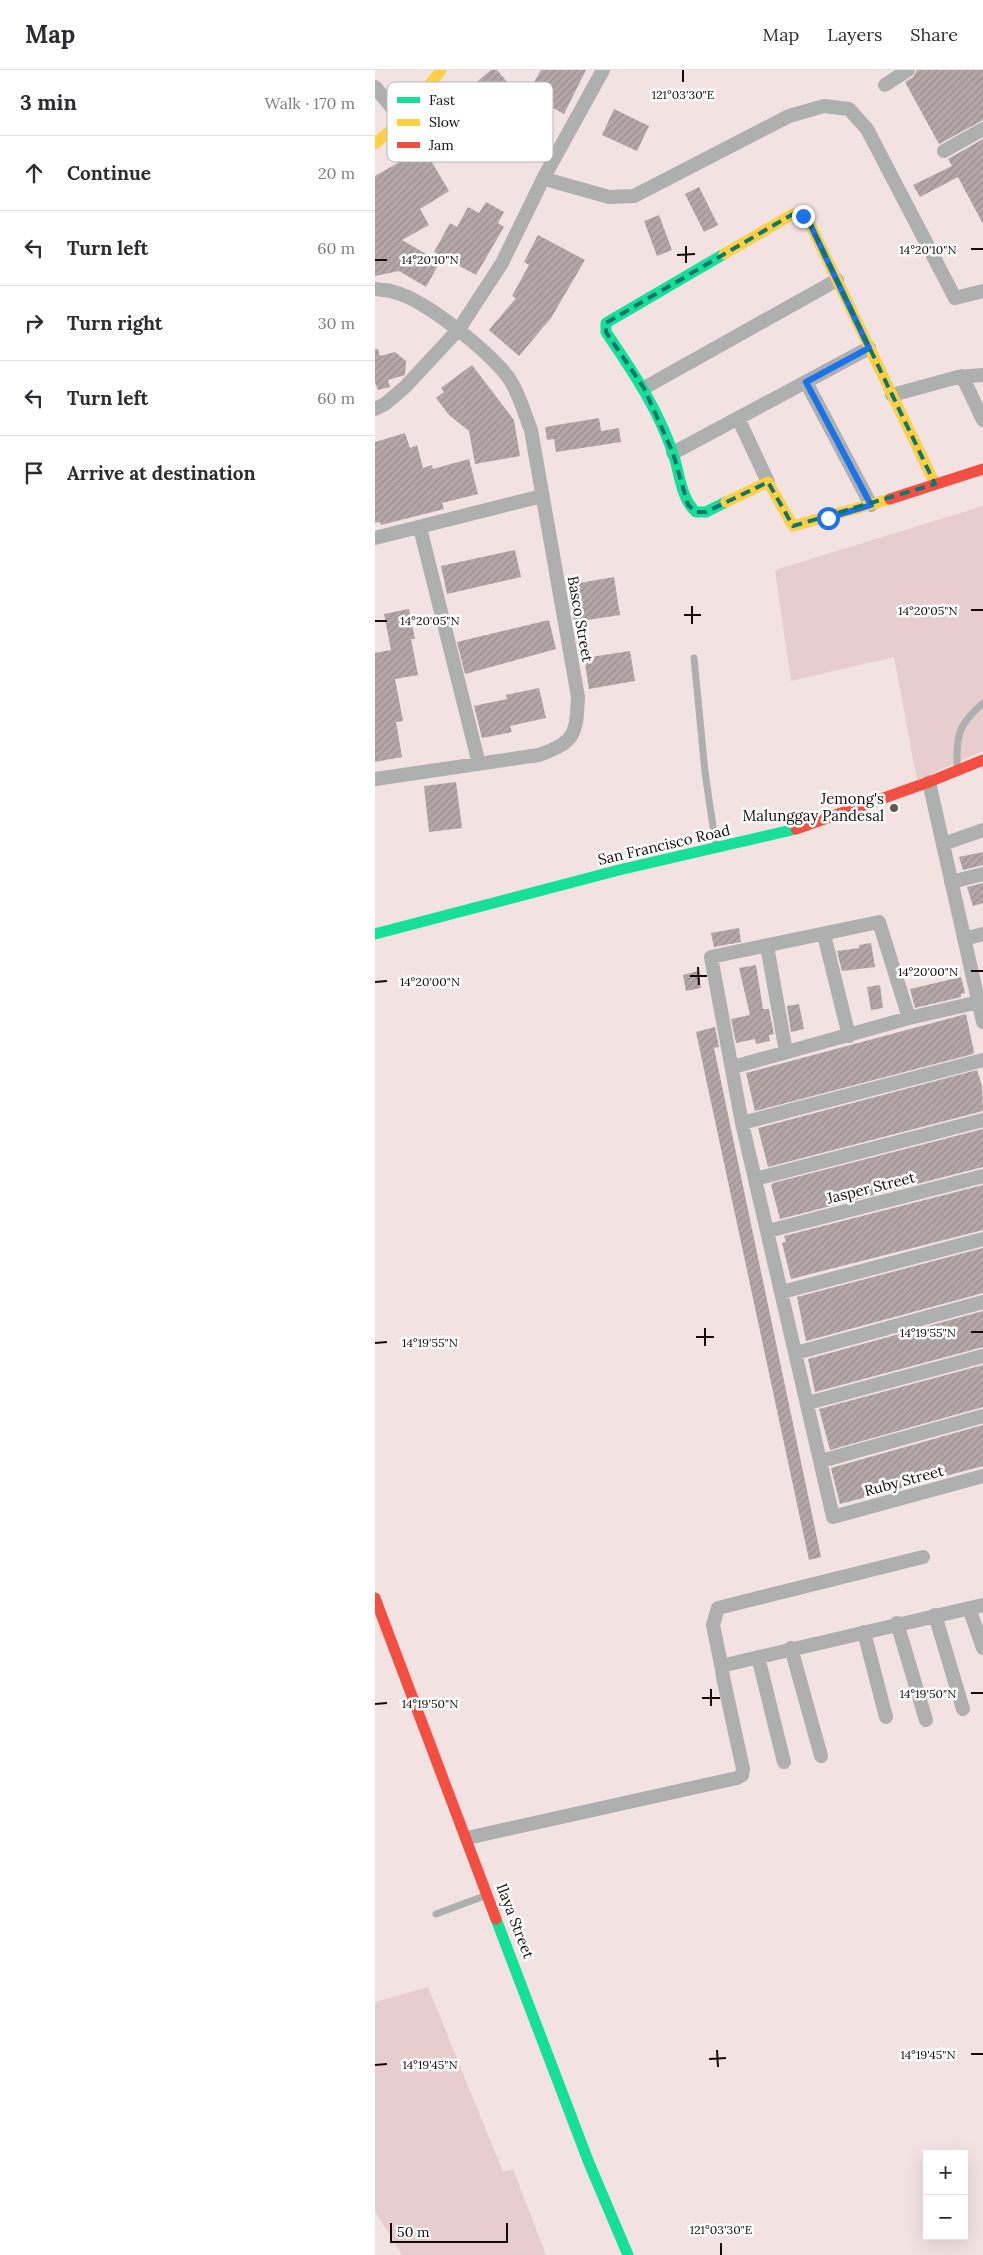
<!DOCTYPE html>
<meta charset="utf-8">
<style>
:root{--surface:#fff;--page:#f7f7f7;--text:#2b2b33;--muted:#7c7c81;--line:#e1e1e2}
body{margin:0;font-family:Lora,serif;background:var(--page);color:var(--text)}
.controls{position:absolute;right:15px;bottom:15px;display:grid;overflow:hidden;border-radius:0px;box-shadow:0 5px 20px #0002}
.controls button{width:45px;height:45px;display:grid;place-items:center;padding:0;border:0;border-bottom:1px solid var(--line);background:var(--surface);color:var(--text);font:25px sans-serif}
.scale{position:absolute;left:15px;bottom:12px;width:118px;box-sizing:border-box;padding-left:5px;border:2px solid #150b0b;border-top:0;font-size:14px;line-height:18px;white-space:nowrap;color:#150b0b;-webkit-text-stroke:4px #fff;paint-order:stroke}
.stop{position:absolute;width:15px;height:15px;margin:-11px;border:4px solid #1a73e8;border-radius:50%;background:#fff}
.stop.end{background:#1a73e8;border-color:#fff;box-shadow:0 1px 5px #0008}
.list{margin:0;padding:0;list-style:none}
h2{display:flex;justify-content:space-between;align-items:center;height:65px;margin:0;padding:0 20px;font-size:21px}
h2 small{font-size:16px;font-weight:400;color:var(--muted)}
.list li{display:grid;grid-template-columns:32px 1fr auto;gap:15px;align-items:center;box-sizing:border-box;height:75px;padding:0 20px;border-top:1px solid var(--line)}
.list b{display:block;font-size:19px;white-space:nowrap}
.list em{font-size:16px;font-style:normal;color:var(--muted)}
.icon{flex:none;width:28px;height:28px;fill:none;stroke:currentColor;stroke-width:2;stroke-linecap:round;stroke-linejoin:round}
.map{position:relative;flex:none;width:608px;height:2185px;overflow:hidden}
header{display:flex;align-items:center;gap:30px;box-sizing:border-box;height:70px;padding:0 25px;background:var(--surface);border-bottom:1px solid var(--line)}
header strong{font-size:24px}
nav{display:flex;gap:28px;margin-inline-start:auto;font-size:18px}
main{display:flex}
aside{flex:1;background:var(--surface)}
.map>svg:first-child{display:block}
</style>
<header>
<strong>Map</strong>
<nav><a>Map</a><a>Layers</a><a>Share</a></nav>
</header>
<main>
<aside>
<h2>3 min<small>Walk · 170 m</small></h2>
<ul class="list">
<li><svg class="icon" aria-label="ahead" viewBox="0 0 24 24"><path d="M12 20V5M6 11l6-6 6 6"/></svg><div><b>Continue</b></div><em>20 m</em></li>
<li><svg class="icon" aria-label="left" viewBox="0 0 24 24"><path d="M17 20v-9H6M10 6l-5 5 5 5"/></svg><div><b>Turn left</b></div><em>60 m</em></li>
<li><svg class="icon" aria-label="right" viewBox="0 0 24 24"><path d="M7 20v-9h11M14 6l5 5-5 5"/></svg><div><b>Turn right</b></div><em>30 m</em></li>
<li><svg class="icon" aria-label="left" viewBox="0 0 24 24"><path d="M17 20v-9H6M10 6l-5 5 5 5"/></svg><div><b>Turn left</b></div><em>60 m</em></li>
<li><svg class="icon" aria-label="arrive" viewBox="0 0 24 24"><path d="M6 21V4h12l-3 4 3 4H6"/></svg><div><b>Arrive at destination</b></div></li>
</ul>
</aside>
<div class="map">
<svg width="608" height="2185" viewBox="0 0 608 2185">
<defs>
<pattern id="building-hatch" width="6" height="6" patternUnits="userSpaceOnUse" patternTransform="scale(1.25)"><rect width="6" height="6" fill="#b4a7a7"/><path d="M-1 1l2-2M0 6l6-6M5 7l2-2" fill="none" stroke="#9a8e8e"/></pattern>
</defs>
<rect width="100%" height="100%" fill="#f3e2e2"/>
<!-- green -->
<path fill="#e7cdcd" d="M 608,436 L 608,681 L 542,710 L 519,587 L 416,611 L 400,500 Z
M 53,1917 L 128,2102 L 138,2099 L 171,2185 L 27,2185 L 0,2141 L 0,1932 Z"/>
<!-- building -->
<path fill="url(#building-hatch)" d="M 116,0 L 122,0 L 145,27 L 120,49 L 127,58 L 101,78 L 75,46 L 104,23 L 98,15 Z
M 166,0 L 211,0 L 189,44 L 152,24 Z
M 542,0 L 608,0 L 608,50 L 564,74 L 530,12 L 538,7 Z
M 239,39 L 274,56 L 262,81 L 227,65 Z
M 608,69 L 608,154 L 583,107 L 545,127 L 538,115 L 577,96 L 573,89 Z
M 46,74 L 74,121 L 45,139 L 54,155 L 27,170 L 65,192 L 51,217 L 24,201 L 0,206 L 0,106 L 23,93 L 21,90 Z
M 324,117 L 343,155 L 329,162 L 310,124 Z
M 111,132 L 129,142 L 123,153 L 129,157 L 101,205 L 59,182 L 75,153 L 82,157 L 93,137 L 104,143 Z
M 284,145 L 297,180 L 282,186 L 269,151 Z
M 163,165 L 210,190 L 176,248 L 144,286 L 114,260 L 141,228 L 137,226 L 154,195 L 149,192 Z
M 0,279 L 3,279 L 5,286 L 20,282 L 31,291 L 30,305 L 13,310 L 15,317 L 3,320 L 0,313 Z
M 97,295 L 139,350 L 145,386 L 100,394 L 94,361 L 74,345 L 61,328 L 69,322 L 66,318 Z
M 224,348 L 226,361 L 244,358 L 246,372 L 181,382 L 179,369 L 172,370 L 170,357 Z
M 30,363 L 35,378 L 42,375 L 48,398 L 57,395 L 58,399 L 94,389 L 103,424 L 67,433 L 69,439 L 6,455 L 5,452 L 0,453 L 0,372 Z
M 140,480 L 146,507 L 72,524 L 66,496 Z
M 239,507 L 245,545 L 199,552 L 195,534 L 202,533 L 199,514 Z
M 34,539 L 40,569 L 36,569 L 43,605 L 20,609 L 28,651 L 21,652 L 27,687 L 0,692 L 0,583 L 16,580 L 9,544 Z
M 174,550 L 181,579 L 90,604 L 82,572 Z
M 255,581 L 260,611 L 214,619 L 209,588 Z
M 164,618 L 171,648 L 135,656 L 137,662 L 107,668 L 99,636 L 132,629 L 131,625 Z
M 81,712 L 87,758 L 54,762 L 49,716 Z
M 608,782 L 608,795 L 588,800 L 584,787 Z
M 608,813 L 608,833 L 598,836 L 592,817 Z
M 364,858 L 366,872 L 339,877 L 336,863 Z
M 496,873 L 500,897 L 467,901 L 462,881 L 484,878 L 484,875 Z
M 381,895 L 388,939 L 394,939 L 399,964 L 394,965 L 395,971 L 381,974 L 380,969 L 361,973 L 356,949 L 375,945 L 364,898 Z
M 323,901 L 326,918 L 311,921 L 308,905 Z
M 586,907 L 590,923 L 586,924 L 586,927 L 540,938 L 535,919 Z
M 505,915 L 508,938 L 496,940 L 492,917 Z
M 424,934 L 429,959 L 416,962 L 412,936 Z
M 591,944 L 599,982 L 598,984 L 380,1041 L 371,1003 Z
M 340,957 L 344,977 L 339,978 L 446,1487 L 434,1490 L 321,962 Z
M 602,1000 L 607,1016 L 608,1041 L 393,1097 L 383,1058 Z
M 608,1059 L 608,1097 L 405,1149 L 396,1115 L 398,1113 Z
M 608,1115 L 608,1160 L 416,1209 L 407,1173 L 411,1172 L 409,1166 Z
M 608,1178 L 608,1223 L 431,1271 L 422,1227 Z
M 608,1241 L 608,1277 L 440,1322 L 433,1289 Z
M 608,1295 L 608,1337 L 455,1380 L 444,1339 Z
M 608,1355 L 608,1396 L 465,1434 L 456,1398 Z"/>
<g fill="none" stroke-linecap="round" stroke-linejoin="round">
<!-- lane -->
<path stroke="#aeafaf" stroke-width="7" d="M 319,588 L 330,702 L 341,777
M 582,697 C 582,664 582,656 608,633
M 61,1844 L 112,1825"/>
<!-- street -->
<path stroke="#aeafaf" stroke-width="14" d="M 510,15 L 533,0
M 0,17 L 27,50
M 569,81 L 608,59
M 169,107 L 177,111 L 234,127 L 259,126 L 414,46 L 449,36 L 474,39 L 492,59 L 580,228 L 608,221
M 0,219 C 6,220 13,220 19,222 C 51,230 113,281 133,307 C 144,322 149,343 156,360 L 203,627 C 201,665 201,671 164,685 L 0,709
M 587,306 L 608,350
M 431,312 L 496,435
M 269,318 L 462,210
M 517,325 L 583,307 L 608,305
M 0,339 L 10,334 L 30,317 L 84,259 L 127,193 L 169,107 L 228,0
M 363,348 L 393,412
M 298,383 L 494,278
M 45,458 L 104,694
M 0,468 L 167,426
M 554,712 L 608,952
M 568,774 L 608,760
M 576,812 L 608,804
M 449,865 L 474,966
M 589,869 L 608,864
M 392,876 L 411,982
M 534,948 L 504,852 L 336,887 L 367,1053 L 458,1447 L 608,1406
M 358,997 L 534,948 L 608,931
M 367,1053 L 608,990
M 380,1109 L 608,1050
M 393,1161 L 608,1106
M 407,1222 L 608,1169
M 421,1283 L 608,1232
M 433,1333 L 608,1286
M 446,1391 L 608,1346
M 594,1538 L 608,1578
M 560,1545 L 588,1639
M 522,1553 L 551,1650
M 489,1562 L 511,1647
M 416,1578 L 446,1686
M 383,1587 L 409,1692
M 347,1599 L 338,1555 L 343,1538 L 548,1487
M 92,1768 L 362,1708 L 367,1705 L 368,1699 L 348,1607 L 347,1599 L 350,1595 L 608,1535"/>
<!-- fast -->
<path stroke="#16e098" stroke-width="11" d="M 349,184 L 231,253 L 231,262 C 258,302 286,343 300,390 C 305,407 307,430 321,442 L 331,442 L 351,432
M 0,864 L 244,800 L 421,759
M 121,1849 L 214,2093 L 253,2185"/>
<!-- slow -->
<path stroke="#ffcf43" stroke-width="11" d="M 0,74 L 27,50 L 66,0
M 349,184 L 418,144 L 428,146 L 435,154 L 560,414
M 351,432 L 393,412 L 418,456 L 515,429"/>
<!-- jam -->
<path stroke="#f24e42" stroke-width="11" d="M 515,429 L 608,399
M 421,759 L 554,712 L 608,690
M 0,1528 L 121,1849"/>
</g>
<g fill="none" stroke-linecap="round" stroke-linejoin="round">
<!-- route -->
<path stroke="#1a73e8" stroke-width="6" d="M 428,146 L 435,154 L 494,278 L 431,312 L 496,435 L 453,448"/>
</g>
<!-- marked area -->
<path fill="none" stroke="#0f766e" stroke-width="4" stroke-dasharray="10 6" stroke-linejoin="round" d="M 418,144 L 428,146 L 435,154 L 560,414 L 418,456 L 393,412 L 331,442 L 321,442 L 313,435 L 298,383 L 269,318 L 231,262 L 231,253 Z"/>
<!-- ticks -->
<path fill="none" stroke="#150b0b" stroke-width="2" d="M 308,0 L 308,12M 311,176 L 311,193M 596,179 L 608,179M 302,185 L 320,184M 0,190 L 12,190M 317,536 L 317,554M 596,540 L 608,540M 309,545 L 326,545M 0,551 L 12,551M 323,897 L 324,915M 596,901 L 608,901M 315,906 L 332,906M 0,912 L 12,911M 330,1258 L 330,1276M 596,1262 L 608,1262M 321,1267 L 339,1267M 0,1273 L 12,1272M 336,1619 L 336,1636M 596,1623 L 608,1623M 327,1628 L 345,1628M 0,1634 L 12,1633M 342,1980 L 343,1997M 596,1984 L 608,1984M 334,1989 L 351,1988M 0,1995 L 12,1994M 346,2173 L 346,2185"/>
<!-- markers -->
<circle fill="#635656" stroke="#fff" stroke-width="2" cx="519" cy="738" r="5"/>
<g text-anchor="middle" stroke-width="5" stroke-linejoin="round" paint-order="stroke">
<!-- street labels -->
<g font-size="15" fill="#150b0b" stroke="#fff">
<text transform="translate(205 549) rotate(80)" y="5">Basco Street</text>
<text transform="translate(289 775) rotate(-13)" y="5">San Francisco Road</text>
<text transform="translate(496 1118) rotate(-14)" y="5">Jasper Street</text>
<text transform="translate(529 1411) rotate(-15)" y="5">Ruby Street</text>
<text transform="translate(140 1851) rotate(69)" y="5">Ilaya Street</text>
</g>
<!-- poi labels -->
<g font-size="15" fill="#150b0b" stroke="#fff" text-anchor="end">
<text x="509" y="734">Jemong's<tspan x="509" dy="17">Malunggay Pandesal</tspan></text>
</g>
</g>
<!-- legend -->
<rect x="12" y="12" width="166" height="80" rx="8" fill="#fff" stroke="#b9b6b6" stroke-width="1"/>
<rect x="22" y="27" width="23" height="6" fill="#16e098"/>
<rect x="22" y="49" width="23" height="7" fill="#ffcf43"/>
<rect x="22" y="72" width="23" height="6" fill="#f24e42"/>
<g font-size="14" fill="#150b0b">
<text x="54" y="35">Fast</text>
<text x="54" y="57">Slow</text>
<text x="54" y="80">Jam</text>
</g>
<g font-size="12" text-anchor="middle" fill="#150b0b" stroke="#fff" stroke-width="5" stroke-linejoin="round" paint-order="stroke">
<text x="308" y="29">121°03'30"E</text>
<text x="553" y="184">14°20'10"N</text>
<text x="55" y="194">14°20'10"N</text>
<text x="553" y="545">14°20'05"N</text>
<text x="55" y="555">14°20'05"N</text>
<text x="553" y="906">14°20'00"N</text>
<text x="55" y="916">14°20'00"N</text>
<text x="553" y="1267">14°19'55"N</text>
<text x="55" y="1277">14°19'55"N</text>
<text x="553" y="1628">14°19'50"N</text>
<text x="55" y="1638">14°19'50"N</text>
<text x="553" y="1989">14°19'45"N</text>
<text x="55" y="1999">14°19'45"N</text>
<text x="346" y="2164">121°03'30"E</text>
</g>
</svg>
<div class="controls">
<button>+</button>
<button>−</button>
</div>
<div class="scale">50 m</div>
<div class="stop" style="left:453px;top:448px"></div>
<div class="stop end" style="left:428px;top:146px"></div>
</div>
</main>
